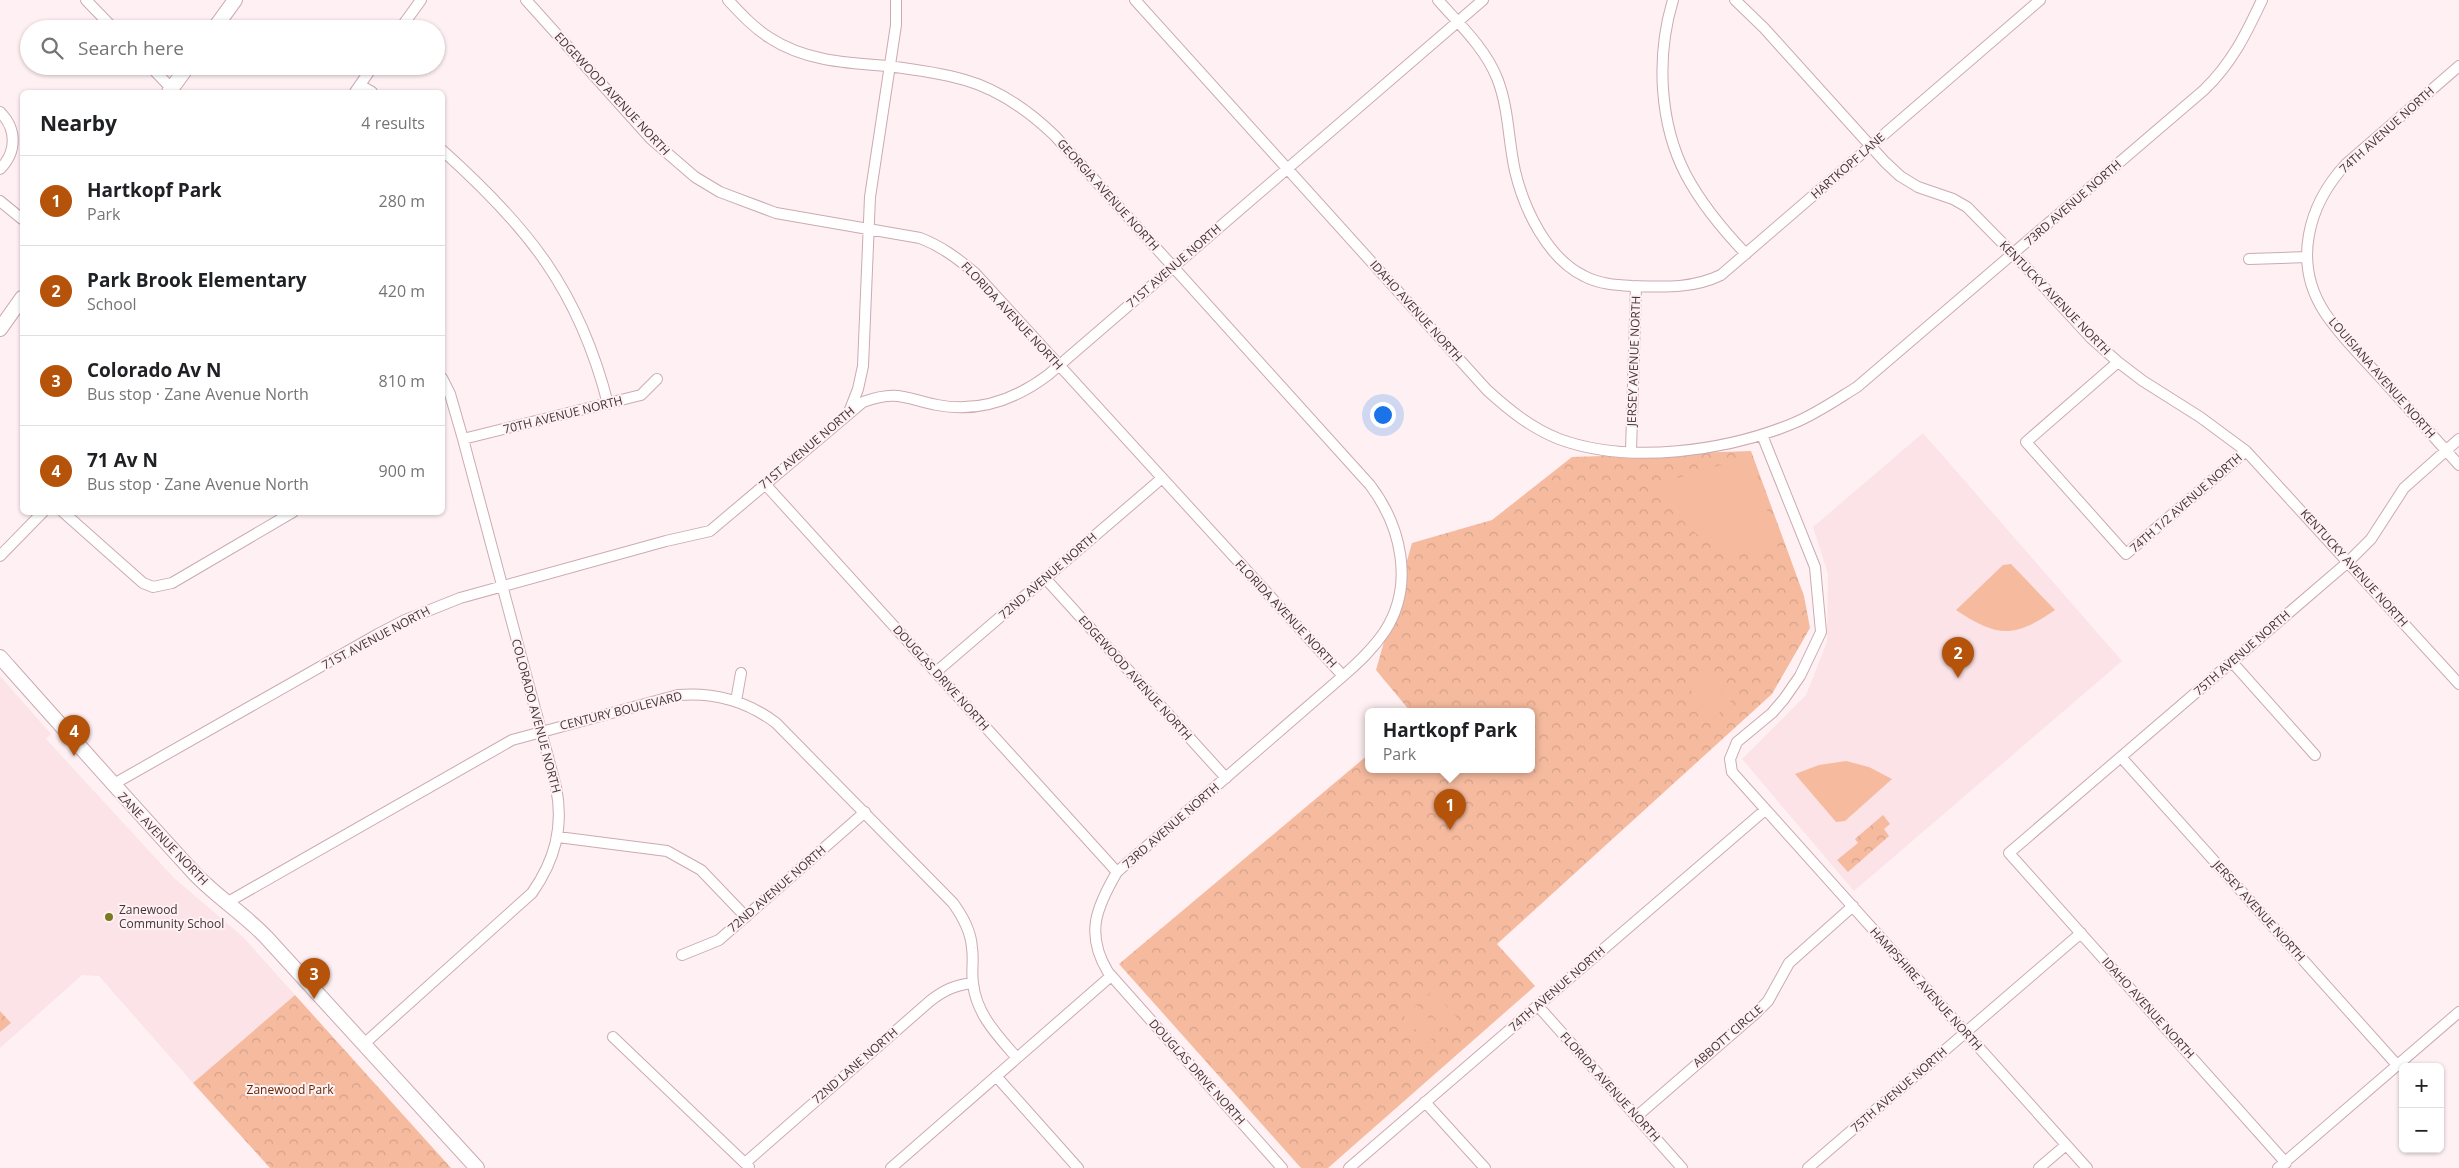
<!DOCTYPE html>
<meta charset="utf-8">
<style>
:root{--surface:#fff;--page:#f6f6f6;--text:#202124;--muted:#757577;--line:#e0e0e0;--accent:#b45309}
body{margin:0;font-family:"Open Sans",sans-serif;background:var(--page);color:var(--text)}
.controls{position:absolute;right:15px;bottom:15px;display:grid;overflow:hidden;border-radius:8px;box-shadow:0 1px 4px #0004}
.controls button{width:45px;height:45px;display:grid;place-items:center;padding:0;border:0;border-bottom:1px solid var(--line);background:var(--surface);color:var(--text);font:25px sans-serif}
.you{position:absolute;left:1382px;top:414px;width:18px;height:18px;margin:-12px;border:4px solid #fff;border-radius:50%;background:#1a73e8;box-shadow:0 0 0 8px #1a73e833}
.badge{display:grid;place-items:center;width:32px;height:32px;border-radius:50%;background:var(--accent);color:#fff;font-size:16px;font-weight:700}
.pin{position:absolute;translate:-50% -41px;filter:drop-shadow(0 1px 2px #0008)}
.pin::after{content:'';position:absolute;top:26px;width:18px;height:15px;background:inherit;clip-path:polygon(0 0,100% 0,50% 100%)}
.popup{position:absolute;left:1365px;top:708px;width:170px;height:65px;box-sizing:border-box;display:grid;place-content:center;border-radius:8px;background:var(--surface);filter:drop-shadow(0 1px 4px #0005);font-size:16px;white-space:nowrap;color:var(--muted)}
.popup b{font-size:19px;color:var(--text)}
.popup::after{content:'';position:absolute;left:50%;top:100%;margin-left:-10px;border:10px solid transparent;border-top-color:var(--surface)}
.list{margin:0;padding:0;list-style:none}
h2{display:flex;justify-content:space-between;align-items:center;height:65px;margin:0;padding:0 20px;font-size:21px}
h2 small{font-size:16px;font-weight:400;color:var(--muted)}
.list li{display:grid;grid-template-columns:32px 1fr auto;gap:15px;align-items:center;box-sizing:border-box;height:90px;padding:0 20px;border-top:1px solid var(--line)}
.list b{display:block;font-size:19px;white-space:nowrap}
.list p{margin:0;font-size:16px;white-space:nowrap;color:var(--muted)}
.list em{font-size:16px;font-style:normal;color:var(--muted)}
.icon{flex:none;width:28px;height:28px;fill:none;stroke:currentColor;stroke-width:2;stroke-linecap:round;stroke-linejoin:round}
.map{position:relative;flex:none;width:2459px;height:1168px;overflow:hidden}
.search{position:absolute;background:var(--surface);box-shadow:0 1px 4px #0004;left:20px;top:20px;width:425px;height:55px;display:flex;align-items:center;gap:12px;box-sizing:border-box;padding:0 18px;border-radius:28px;color:var(--muted);font-size:19px}
.panel{position:absolute;background:var(--surface);box-shadow:0 1px 4px #0004;left:20px;top:90px;width:425px;height:425px;border-radius:8px}
.map>svg:first-child{display:block}
</style>
<div class="map">
<svg width="2459" height="1168" viewBox="0 0 2459 1168">
<defs>
<pattern id="park-crowns" width="20" height="18" patternUnits="userSpaceOnUse" patternTransform="scale(1.25)"><rect width="20" height="18" fill="#f6bb9f"/><path d="M2 6a3 3 0 1 1 6 0M12 15a3 3 0 1 1 6 0" fill="none" stroke="#d4a18a"/></pattern>
</defs>
<rect width="100%" height="100%" fill="#fef0f3"/>
<!-- built -->
<path fill="#fce3e7" d="M 1923,433 L 2122,661 L 1854,891 L 1742,759 L 1806,695 L 1827,642 L 1828,574 L 1813,527 Z
M 0,676 L 51,734 L 46,739 L 174,878 L 243,937 L 295,995 L 193,1083 L 99,976 L 82,975 L 0,1048 Z"/>
<!-- park -->
<path fill="url(#park-crowns)" d="M 1751,451 L 1804,596 L 1810,628 L 1772,694 L 1497,944 L 1535,986 L 1328,1168 L 1301,1168 L 1119,964 L 1369,754 L 1369,769 L 1531,769 L 1531,711 L 1410,711 L 1376,670 L 1412,543 L 1492,520 L 1572,457 Z
M 1883,815 L 1890,824 L 1884,829 L 1889,836 L 1848,872 L 1837,860 L 1858,843 L 1855,839 Z
M 295,995 L 451,1168 L 270,1168 L 193,1083 Z
M 0,1011 L 11,1023 L 0,1032 Z"/>
<!-- garden -->
<path fill="#f6bb9f" d="M 1744,458 L 1754,464 L 1779,552 C 1710,551 1694,544 1658,484 Z
M 2011,564 L 2055,610 C 2014,638 1998,638 1956,610 L 2003,565 Z
M 1707,673 L 1732,703 L 1713,718 L 1689,688 Z
M 1846,761 L 1869,767 L 1892,779 L 1845,821 L 1836,822 L 1795,774 L 1819,765 Z
M 1433,991 L 1457,1018 L 1444,1029 L 1421,1002 Z
M 1417,1005 L 1440,1032 L 1427,1043 L 1404,1016 Z"/>
<g fill="none" stroke-linecap="round" stroke-linejoin="round">
<defs>
<path id="street" d="M 86,0 L 114,29
M 526,0 L 651,139 L 695,177 L 720,192 L 776,213 L 920,238 C 941,246 957,258 975,273 L 1343,676
M 728,0 C 741,14 754,28 770,38 C 805,61 847,63 887,66 C 912,69 941,73 965,80 C 1000,90 1029,111 1055,136 L 1370,485 C 1401,526 1415,584 1385,631 C 1373,649 1359,662 1343,676 L 1117,872 C 1096,908 1085,934 1108,972 L 1282,1168
M 1135,0 L 1487,390 C 1509,410 1531,428 1559,439 C 1629,465 1727,451 1794,423 C 1816,414 1836,400 1857,387 L 2204,90 C 2232,63 2246,34 2262,0
M 1438,0 C 1459,24 1485,48 1497,78 C 1509,108 1508,140 1515,171 C 1524,209 1547,258 1584,276 C 1599,284 1615,285 1632,286 C 1663,287 1692,289 1721,275 L 2040,0
M 1673,0 C 1656,56 1659,123 1686,175 C 1702,205 1723,230 1746,254
M 1735,0 L 1764,28 L 1885,162 L 1900,176 L 1918,187 L 1953,199 L 1967,207 L 2023,264 L 2091,338 L 2118,362 L 2143,381 L 2200,417 L 2246,451 L 2459,684
M 400,29 L 421,0
M 150,66 L 172,89
M 2459,66 L 2346,164 C 2308,205 2292,263 2325,313 C 2341,337 2361,356 2380,377 C 2406,406 2433,436 2459,465
M 360,85 L 372,92
M 355,92 L 373,66
M 0,112 C 17,129 17,152 0,169
M 442,150 C 528,227 579,290 608,404
M 0,201 L 22,219
M 2249,259 L 2307,257
M 2118,362 L 2026,442 L 2126,554 L 2246,451
M 849,412 L 858,389 L 863,366 L 870,197 L 896,25 L 896,0
M 1762,435 L 1815,567 L 1821,632 L 1800,676 L 1784,699 L 1772,713 L 1737,742 L 1730,759 L 1732,772 L 2087,1168
M 463,439 L 641,395 L 657,379
M 1631,451 L 1636,286
M 765,484 L 1117,872
M 63,512 L 143,583 L 153,587 L 172,583 L 293,512
M 0,556 L 43,512
M 1045,578 L 1226,778
M 2232,662 L 2315,755
M 936,672 L 1161,479
M 736,701 L 741,673
M 2121,757 L 2398,1066
M 112,785 L 378,634 L 405,620 L 460,598 L 666,541 L 710,531 L 863,402 C 897,390 904,398 937,405 C 978,413 1016,399 1048,375 L 1483,0
M 558,837 L 667,851 L 701,870 L 746,917
M 228,902 L 512,740 L 678,695 C 714,692 747,701 776,723 L 953,903 C 963,917 971,931 972,948 C 974,960 971,972 973,983 C 976,1014 998,1036 1017,1058
M 682,955 L 719,940 L 865,812
M 1538,1006 L 1682,1168
M 613,1037 L 749,1167
M 365,1043 L 532,893 C 555,860 564,827 556,787 L 463,439 L 450,394 L 442,378
M 996,1076 L 1078,1168
M 1425,1102 L 1485,1168
M 1636,1117 L 1755,1014 L 1768,1001 L 1789,963 L 1853,906
M 745,1163 L 930,1001 C 944,990 955,985 973,983
M 2286,1163 L 2009,853 L 2348,562 L 2371,539 L 2404,488 L 2459,439
M 891,1168 L 1111,976
M 1349,1168 L 1765,810
M 1808,1168 L 2081,933
M 2039,1168 L 2066,1145
M 2278,1168 L 2459,1012"/>
<path id="secondary" d="M 214,29 L 235,0
M 169,92 L 188,66
M 0,329 L 22,298
M 0,657 C 65,730 129,802 195,874 C 217,897 244,914 266,937 L 477,1168"/>
</defs>
<!-- street casing -->
<use href="#street" stroke="#cbabb1" stroke-width="12"/>
<!-- secondary casing -->
<use href="#secondary" stroke="#cbabb1" stroke-width="16"/>
<!-- street -->
<use href="#street" stroke="#fff" stroke-width="10"/>
<!-- secondary -->
<use href="#secondary" stroke="#fff" stroke-width="14"/>
</g>
<!-- markers -->
<circle fill="#7b7a21" stroke="#fef0f3" stroke-width="2" cx="109" cy="917" r="5"/>
<g text-anchor="middle" stroke-width="4" stroke-linejoin="round" paint-order="stroke">
<!-- street labels -->
<g font-size="12" fill="#423537" stroke="#fef0f3">
<text transform="translate(612 94) rotate(47)" y="4">EDGEWOOD AVENUE NORTH</text>
<text transform="translate(2387 130) rotate(-42)" y="4">74TH AVENUE NORTH</text>
<text transform="translate(1848 166) rotate(-41)" y="4">HARTKOPF LANE</text>
<text transform="translate(1108 195) rotate(48)" y="4">GEORGIA AVENUE NORTH</text>
<text transform="translate(2073 203) rotate(-41)" y="4">73RD AVENUE NORTH</text>
<text transform="translate(1174 266) rotate(-41)" y="4">71ST AVENUE NORTH</text>
<text transform="translate(2055 298) rotate(46)" y="4">KENTUCKY AVENUE NORTH</text>
<text transform="translate(1416 311) rotate(48)" y="4">IDAHO AVENUE NORTH</text>
<text transform="translate(1012 316) rotate(47)" y="4">FLORIDA AVENUE NORTH</text>
<text transform="translate(1634 361) rotate(-88)" y="4">JERSEY AVENUE NORTH</text>
<text transform="translate(2382 378) rotate(49)" y="4">LOUISIANA AVENUE NORTH</text>
<text transform="translate(563 415) rotate(-14)" y="4">70TH AVENUE NORTH</text>
<text transform="translate(807 448) rotate(-40)" y="4">71ST AVENUE NORTH</text>
<text transform="translate(2186 503) rotate(-41)" y="4">74TH 1/2 AVENUE NORTH</text>
<text transform="translate(2354 568) rotate(48)" y="4">KENTUCKY AVENUE NORTH</text>
<text transform="translate(1048 576) rotate(-41)" y="4">72ND AVENUE NORTH</text>
<text transform="translate(1286 614) rotate(47)" y="4">FLORIDA AVENUE NORTH</text>
<text transform="translate(376 638) rotate(-28)" y="4">71ST AVENUE NORTH</text>
<text transform="translate(2242 653) rotate(-41)" y="4">75TH AVENUE NORTH</text>
<text transform="translate(941 678) rotate(48)" y="4">DOUGLAS DRIVE NORTH</text>
<text transform="translate(1135 678) rotate(48)" y="4">EDGEWOOD AVENUE NORTH</text>
<text transform="translate(621 711) rotate(-14)" y="4">CENTURY BOULEVARD</text>
<text transform="translate(536 716) rotate(75)" y="4">COLORADO AVENUE NORTH</text>
<text transform="translate(1171 826) rotate(-41)" y="4">73RD AVENUE NORTH</text>
<text transform="translate(163 839) rotate(46)" y="4">ZANE AVENUE NORTH</text>
<text transform="translate(777 889) rotate(-41)" y="4">72ND AVENUE NORTH</text>
<text transform="translate(2259 911) rotate(48)" y="4">JERSEY AVENUE NORTH</text>
<text transform="translate(1557 989) rotate(-41)" y="4">74TH AVENUE NORTH</text>
<text transform="translate(1926 989) rotate(48)" y="4">HAMPSHIRE AVENUE NORTH</text>
<text transform="translate(2148 1008) rotate(48)" y="4">IDAHO AVENUE NORTH</text>
<text transform="translate(1728 1036) rotate(-41)" y="4">ABBOTT CIRCLE</text>
<text transform="translate(855 1066) rotate(-41)" y="4">72ND LANE NORTH</text>
<text transform="translate(1197 1072) rotate(48)" y="4">DOUGLAS DRIVE NORTH</text>
<text transform="translate(1610 1087) rotate(48)" y="4">FLORIDA AVENUE NORTH</text>
<text transform="translate(1899 1090) rotate(-41)" y="4">75TH AVENUE NORTH</text>
</g>
<!-- poi labels -->
<g font-size="12" fill="#423537" stroke="#fef0f3" text-anchor="start">
<text x="119" y="914">Zanewood<tspan x="119" dy="14">Community School</tspan></text>
</g>
<!-- park labels -->
<g font-size="12" fill="#632802" stroke="#fef0f3">
<text x="290" y="1094">Zanewood Park</text>
</g>
</g>
</svg>
<div class="controls">
<button>+</button>
<button>−</button>
</div>
<div class="you"></div>
<div class="pin badge" style="left:1450px;top:830px">1</div>
<div class="popup"><b>Hartkopf Park</b>Park</div>
<div class="pin badge" style="left:1958px;top:678px">2</div>
<div class="pin badge" style="left:314px;top:999px">3</div>
<div class="pin badge" style="left:74px;top:756px">4</div>
<div class="search"><svg class="icon" aria-label="search" viewBox="0 0 24 24"><circle cx="10" cy="10" r="6"/><path d="M15 15l6 6"/></svg>Search here</div>
<section class="panel">
<h2>Nearby<small>4 results</small></h2>
<ul class="list">
<li><span class="badge">1</span><div><b>Hartkopf Park</b><p>Park</p></div><em>280 m</em></li>
<li><span class="badge">2</span><div><b>Park Brook Elementary</b><p>School</p></div><em>420 m</em></li>
<li><span class="badge">3</span><div><b>Colorado Av N</b><p>Bus stop · Zane Avenue North</p></div><em>810 m</em></li>
<li><span class="badge">4</span><div><b>71 Av N</b><p>Bus stop · Zane Avenue North</p></div><em>900 m</em></li>
</ul>
</section>
</div>
